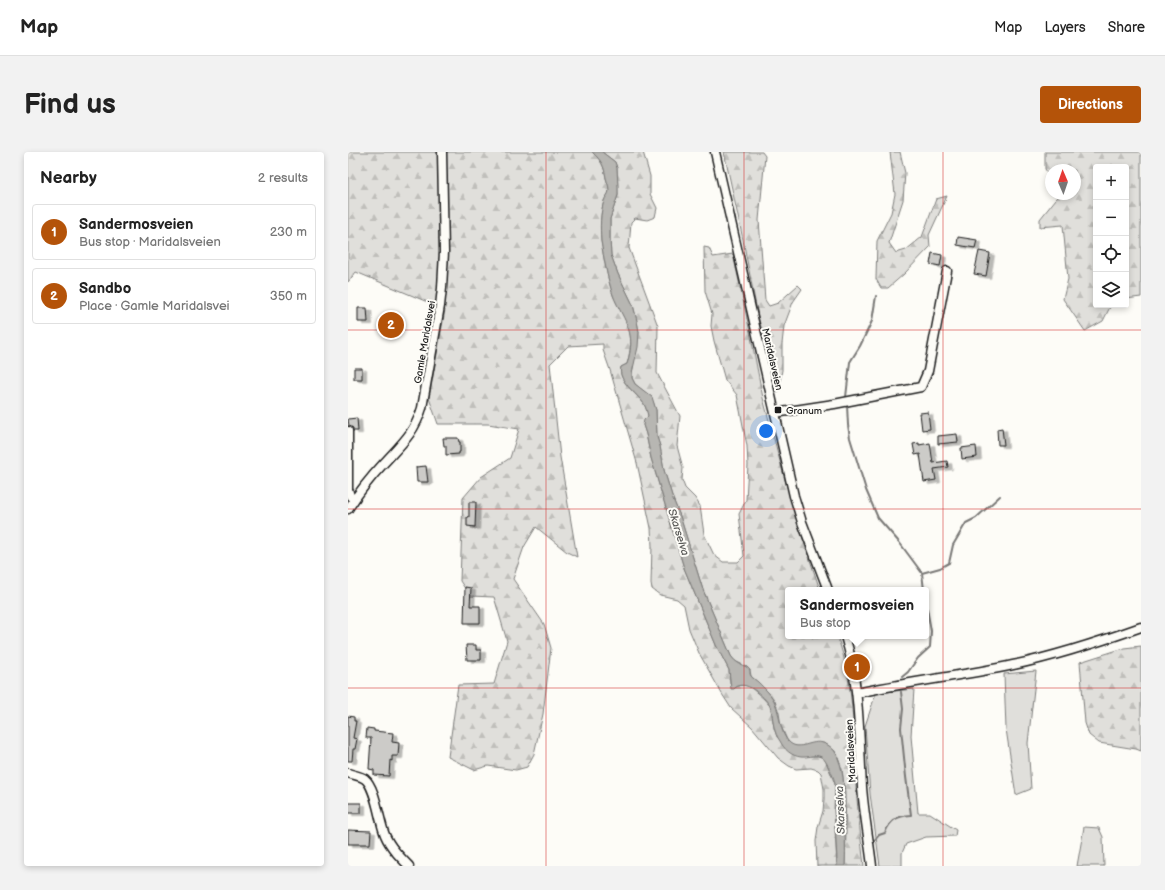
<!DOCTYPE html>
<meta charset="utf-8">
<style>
:root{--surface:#fff;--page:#f2f2f2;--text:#222;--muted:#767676;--line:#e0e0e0;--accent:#b45309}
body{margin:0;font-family:"Balsamiq Sans",sans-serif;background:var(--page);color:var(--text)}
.controls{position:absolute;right:12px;top:12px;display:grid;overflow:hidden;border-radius:4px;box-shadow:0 2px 6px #0003}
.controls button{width:36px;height:36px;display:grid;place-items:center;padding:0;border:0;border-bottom:1px solid var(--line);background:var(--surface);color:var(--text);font:20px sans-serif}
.compass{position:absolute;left:697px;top:12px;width:36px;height:36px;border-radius:50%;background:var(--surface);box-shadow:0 2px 6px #0003;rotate:358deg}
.you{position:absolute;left:418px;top:279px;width:14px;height:14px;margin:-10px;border:3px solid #fff;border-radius:50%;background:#1a73e8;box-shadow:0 0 0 6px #1a73e833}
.badge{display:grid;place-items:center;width:26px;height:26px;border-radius:50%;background:var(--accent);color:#fff;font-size:13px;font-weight:700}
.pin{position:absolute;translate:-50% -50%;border:2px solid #fff;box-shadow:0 1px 4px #0006}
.popup{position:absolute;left:437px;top:435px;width:144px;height:52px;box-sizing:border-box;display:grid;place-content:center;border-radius:4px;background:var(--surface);filter:drop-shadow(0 1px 3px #0005);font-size:13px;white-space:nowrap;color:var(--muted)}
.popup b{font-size:15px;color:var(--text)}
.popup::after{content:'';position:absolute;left:50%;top:100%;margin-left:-8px;border:8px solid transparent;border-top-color:var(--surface)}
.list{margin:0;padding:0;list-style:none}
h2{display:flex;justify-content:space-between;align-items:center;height:52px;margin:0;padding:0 16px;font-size:17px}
h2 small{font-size:13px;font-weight:400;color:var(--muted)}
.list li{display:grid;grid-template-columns:26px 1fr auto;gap:12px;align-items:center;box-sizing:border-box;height:56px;margin:0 8px 8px;padding:0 8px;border:1px solid var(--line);border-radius:4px}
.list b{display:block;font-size:15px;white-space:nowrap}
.list p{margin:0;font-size:13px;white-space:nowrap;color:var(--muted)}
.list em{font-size:13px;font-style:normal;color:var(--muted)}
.icon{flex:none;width:22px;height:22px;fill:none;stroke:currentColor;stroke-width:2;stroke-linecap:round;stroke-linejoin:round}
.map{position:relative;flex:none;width:793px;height:714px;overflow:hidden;border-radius:4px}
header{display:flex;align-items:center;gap:24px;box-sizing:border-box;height:56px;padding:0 20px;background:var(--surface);border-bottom:1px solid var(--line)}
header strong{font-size:19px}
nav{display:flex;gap:22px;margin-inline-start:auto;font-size:14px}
.intro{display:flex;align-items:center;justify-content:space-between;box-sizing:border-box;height:96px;padding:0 24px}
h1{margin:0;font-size:28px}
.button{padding:10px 18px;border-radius:4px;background:var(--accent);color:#fff;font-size:14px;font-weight:700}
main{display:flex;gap:24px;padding:0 24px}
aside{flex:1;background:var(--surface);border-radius:4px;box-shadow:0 2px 6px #0003}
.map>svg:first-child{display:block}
</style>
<header>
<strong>Map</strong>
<nav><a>Map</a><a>Layers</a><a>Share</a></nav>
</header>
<div class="intro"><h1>Find us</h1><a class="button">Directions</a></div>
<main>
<aside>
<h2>Nearby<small>2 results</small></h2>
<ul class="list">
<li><span class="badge">1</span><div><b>Sandermosveien</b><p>Bus stop · Maridalsveien</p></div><em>230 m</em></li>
<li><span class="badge">2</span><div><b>Sandbo</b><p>Place · Gamle Maridalsvei</p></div><em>350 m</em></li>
</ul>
</aside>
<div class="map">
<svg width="793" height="714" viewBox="0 0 793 714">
<defs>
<pattern id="forest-firs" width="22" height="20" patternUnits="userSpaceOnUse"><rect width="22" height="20" fill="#e0dfdb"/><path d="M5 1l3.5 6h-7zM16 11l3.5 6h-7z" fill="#c0bfbb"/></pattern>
<filter id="shadow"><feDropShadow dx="4.5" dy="2.5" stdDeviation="0" flood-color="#0004"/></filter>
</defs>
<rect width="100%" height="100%" fill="#fdfcf7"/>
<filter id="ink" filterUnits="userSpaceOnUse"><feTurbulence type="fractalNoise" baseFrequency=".025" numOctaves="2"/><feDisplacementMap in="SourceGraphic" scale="8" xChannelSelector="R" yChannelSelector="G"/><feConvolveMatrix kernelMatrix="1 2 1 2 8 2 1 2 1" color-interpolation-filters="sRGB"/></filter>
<g filter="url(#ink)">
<!-- grass -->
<path fill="#e0dfdb" stroke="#7e7e7c" d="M 688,519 L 680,591 L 683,637 L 668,643 L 658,577 L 656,522 Z
M 566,537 L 563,584 L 570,661 L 582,661 L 608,678 L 607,684 L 578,685 L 558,692 L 554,701 L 554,714 L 532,714 L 522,642 L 517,574 L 528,541 Z
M 736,675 L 751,676 L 755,685 L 756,714 L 729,714 Z"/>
<!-- forest -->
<path fill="url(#forest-firs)" stroke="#7e7e7c" d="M 0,0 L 244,0 C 254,9 256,14 258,26 C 259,30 261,34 261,38 C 261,43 257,45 256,49 C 252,62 252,75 253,89 C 256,107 259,125 265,143 C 267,148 270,154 273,159 C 284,180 285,189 279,212 L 273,215 C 269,229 289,242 296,252 C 298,256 299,259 300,264 L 295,273 L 298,282 L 303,306 L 336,416 L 368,493 L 381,518 L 382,531 L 388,535 L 394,533 L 401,534 L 416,547 L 422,554 L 424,562 L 426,576 L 429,585 L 460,604 L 470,604 L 476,606 L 479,612 L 487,632 L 486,658 L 489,714 L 469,714 L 468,689 L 470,675 L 475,659 L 476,647 L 476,637 L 473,621 L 470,618 L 463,616 L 448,617 L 441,614 L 430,606 L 404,575 L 383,556 L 374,542 L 351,501 L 341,477 L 336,453 L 329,447 L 312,443 L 304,437 L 303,431 L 304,394 L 303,376 L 289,311 L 262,218 L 255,198 L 255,192 L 220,194 L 202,212 L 212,305 L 229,405 L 219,400 L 188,375 L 176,395 L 165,427 L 196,472 L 203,496 L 195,562 L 186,602 L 179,615 L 168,618 L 140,614 L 126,618 L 100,605 L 110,533 L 146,532 L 159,489 L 146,445 L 122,444 L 112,429 L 115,346 L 133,325 L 162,306 L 171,277 L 140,272 L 90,272 L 81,246 L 97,158 L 89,154 L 8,120 L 0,130 Z
M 254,0 L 295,0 L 302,24 L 302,42 L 309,56 L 307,65 L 299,68 L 287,66 L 283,70 L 281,96 L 310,174 L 309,221 L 332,264 L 329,294 L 335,316 L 334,328 L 337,336 L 347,346 L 352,354 L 356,382 L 366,403 L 375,410 L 390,410 L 396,404 L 391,362 L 398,348 L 400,313 L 399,294 L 389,243 L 377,228 L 366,189 L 363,174 L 364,162 L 357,139 L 356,95 L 361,96 L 365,105 L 385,102 L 402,180 L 415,246 L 437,328 L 451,375 L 472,438 L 440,438 L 440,484 L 489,484 C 507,532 505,584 508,635 C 510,661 513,688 516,714 L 497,714 L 498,679 L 497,641 L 494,617 L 487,599 L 481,594 L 475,591 L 450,595 L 444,593 L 440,590 L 433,574 L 431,561 L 427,549 L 420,540 L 403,524 L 402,518 L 399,515 L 387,509 L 383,504 L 355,438 L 332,364 L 325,347 L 316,318 L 312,294 L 309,285 L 308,258 L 306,252 L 303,245 L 287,232 L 284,226 L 284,221 L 291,180 L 289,169 L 285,153 L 270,122 L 263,103 L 262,88 L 262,67 L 270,43 L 269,16 L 267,10 Z
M 376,0 L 414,0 L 417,4 L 411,68 L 417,148 L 421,154 L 430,151 L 450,133 L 454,137 L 445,150 L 436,174 L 434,192 L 434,218 L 430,241 L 410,164 L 394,83 Z
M 542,0 L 552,0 L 557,21 L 555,48 L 541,91 L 548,101 L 558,98 L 574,85 L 588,47 L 599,44 L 581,83 L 582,95 L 556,122 L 540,136 L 533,136 L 528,127 L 529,89 L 543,61 L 547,42 Z
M 697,0 L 793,0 L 793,145 L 778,147 L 778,15 L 748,15 L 748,153 L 763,153 L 755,169 L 737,179 L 715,147 L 720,127 L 715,73 L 692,75 L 692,67 L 712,42 L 727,42 L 727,18 L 703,18 L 703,26 L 697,17 Z
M 793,494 L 793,599 L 788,597 L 751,591 L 741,583 L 737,571 L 732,510 L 776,496 Z"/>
<!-- water -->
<path fill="#b7b6b2" stroke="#797876" d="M 244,0 L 254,0 L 267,10 L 269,16 L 270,34 L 270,43 L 262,67 L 262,88 L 263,103 L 270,122 L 285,153 L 289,169 L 291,180 L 290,195 L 284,221 L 284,226 L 287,232 L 304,245 L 308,258 L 309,285 L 312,294 L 316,318 L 325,347 L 332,364 L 355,438 L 383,504 C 385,507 388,510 392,512 C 394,513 397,514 400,516 C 403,518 401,521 403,524 C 404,526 408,528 410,530 C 416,536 424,543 427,551 C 432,562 432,582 441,590 C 451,600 464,587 475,591 C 482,593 488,599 490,606 C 497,623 496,641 496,659 C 497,678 498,696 497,714 L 489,714 C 489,698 487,682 487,665 C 486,654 489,643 487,632 C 486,625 482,618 479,612 C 472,598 464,606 453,605 C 443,604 436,597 432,589 C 429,585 427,580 426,575 C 424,568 425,561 422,554 C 417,545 396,525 386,537 L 383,537 L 381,518 L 368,493 L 336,416 L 303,306 L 298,282 L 295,273 L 296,268 L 300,264 C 299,259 298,256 296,252 C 289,241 269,229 273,215 L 279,212 C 285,192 284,181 274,162 C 271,156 267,149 265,143 C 259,125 256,107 253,89 C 252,75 252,62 256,49 C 257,45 261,43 261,38 C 261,34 259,30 258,26 C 256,14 254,9 244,0 Z"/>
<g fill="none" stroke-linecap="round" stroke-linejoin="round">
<!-- stream -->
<path stroke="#797876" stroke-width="2" d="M 498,245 L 502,210 L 512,194 L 524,169 L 528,144
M 499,253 L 500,273 L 502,286 L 518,338 L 530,366 L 551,390 L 574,421 L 576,438
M 574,421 L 592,416 L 601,411 L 605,393 L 618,371 L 628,366 L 652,344
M 554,525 L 560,520 L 570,506 L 582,495 L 583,479 L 578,451
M 528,714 L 525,690 L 531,683 L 537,681 C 542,668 549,664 563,663 L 558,625 L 553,576 L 555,557 L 553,540"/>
</g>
<!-- building -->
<path fill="#cccbc8" stroke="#1c1c1c" filter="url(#shadow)" d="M 610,85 L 629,88 L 627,96 L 609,93 Z
M 631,99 L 642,101 L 638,124 L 626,122 Z
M 584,101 L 594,103 L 592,114 L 582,112 Z
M 10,156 L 19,156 L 20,170 L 10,170 Z
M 6,216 L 14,216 L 14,227 L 6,227 Z
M 580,260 L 582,277 L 574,278 L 572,261 Z
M 9,266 L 10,279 L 5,279 L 5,276 L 1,274 L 0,267 Z
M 654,276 L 656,293 L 650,293 L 649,277 Z
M 609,282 L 610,290 L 590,292 L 590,284 Z
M 95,286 L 110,286 L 111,290 L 112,290 L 112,300 L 111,300 L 111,302 L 98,303 L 98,294 L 96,294 Z
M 571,291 L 571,293 L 582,291 L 585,311 L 599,309 L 600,315 L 586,317 L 588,328 L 576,330 L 572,302 L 567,303 L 565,292 Z
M 628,294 L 629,305 L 614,307 L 613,296 Z
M 78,314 L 80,330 L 69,330 L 68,315 Z
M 121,350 L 128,350 L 127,375 L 119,374 L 119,365 L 121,365 Z
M 117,435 L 123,436 L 122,454 L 132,454 L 132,471 L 116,471 Z
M 118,493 L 128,493 L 128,498 L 133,498 L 133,508 L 119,508 Z
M 0,564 L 6,565 L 6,569 L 8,569 L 5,586 L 9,587 L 7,597 L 5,597 L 4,609 L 0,609 Z
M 19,576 L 26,577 L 26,579 L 45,581 L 44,590 L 51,591 L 50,604 L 44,604 L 44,609 L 42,608 L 41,624 L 26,623 L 26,618 L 21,617 L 23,586 L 18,586 Z
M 0,651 L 13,651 L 13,661 L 0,661 Z
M 0,678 L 23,679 L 22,692 L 0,692 Z"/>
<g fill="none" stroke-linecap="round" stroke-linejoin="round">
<defs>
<path id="minor" d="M 367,0 L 446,344 L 454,370 L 480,438
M 427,261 L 486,252 L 573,235 L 580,219 L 599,119
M 0,279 L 0,337 L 2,344 L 6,348
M 0,357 C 11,340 23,325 36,311 C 53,292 66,282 74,256 L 92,154 L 94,136 L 96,100 L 94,0
M 497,484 C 512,533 511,585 514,635 C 516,662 521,688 524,714
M 509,541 C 560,530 613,524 665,513 C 709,504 751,490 793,475
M 0,621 C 5,623 13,624 17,627 C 28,636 31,669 37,683 C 42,695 52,705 61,714"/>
</defs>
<!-- minor casing -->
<use href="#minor" stroke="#1c1c1c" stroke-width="11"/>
<!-- minor -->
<use href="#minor" stroke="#fdfcf7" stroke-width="8"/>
</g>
</g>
<!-- grid -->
<path fill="none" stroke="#d62828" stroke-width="1" stroke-opacity="0.55" d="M 198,0 L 198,714M 396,0 L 396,714M 595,0 L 595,714M 0,178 L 793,178M 0,357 L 793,357M 0,536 L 793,536"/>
<!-- markers -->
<rect fill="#1c1c1c" stroke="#fdfcf7" stroke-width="1.5" x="426" y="254" width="8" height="8" rx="2"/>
<g text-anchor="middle" stroke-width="4" stroke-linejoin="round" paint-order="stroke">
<!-- street labels -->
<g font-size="10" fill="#1c1c1c" stroke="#fdfcf7">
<text transform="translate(76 190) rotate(-80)" y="4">Gamle Maridalsvei</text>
<text transform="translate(425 207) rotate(77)" y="4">Maridalsveien</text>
<text transform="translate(502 599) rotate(-93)" y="4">Maridalsveien</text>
</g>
<!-- poi labels -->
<g font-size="10" fill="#1c1c1c" stroke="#fdfcf7" text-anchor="start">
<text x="438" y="262">Granum</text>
</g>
<!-- water labels -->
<g font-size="11" font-style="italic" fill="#5a5a58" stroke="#fdfcf7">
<text transform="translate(331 380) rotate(73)" y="4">Skarselva</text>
<text transform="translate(492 658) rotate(-92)" y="4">Skarselva</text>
</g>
</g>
</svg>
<div class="controls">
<button>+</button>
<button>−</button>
<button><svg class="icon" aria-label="locate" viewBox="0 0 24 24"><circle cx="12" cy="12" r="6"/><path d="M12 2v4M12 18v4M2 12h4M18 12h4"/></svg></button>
<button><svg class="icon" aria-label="layers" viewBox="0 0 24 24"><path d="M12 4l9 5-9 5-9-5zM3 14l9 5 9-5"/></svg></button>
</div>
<svg class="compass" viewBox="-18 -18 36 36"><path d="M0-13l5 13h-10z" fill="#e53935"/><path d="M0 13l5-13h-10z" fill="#767676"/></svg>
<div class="you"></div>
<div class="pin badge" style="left:509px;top:515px">1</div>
<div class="popup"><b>Sandermosveien</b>Bus stop</div>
<div class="pin badge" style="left:43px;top:173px">2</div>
</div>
</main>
